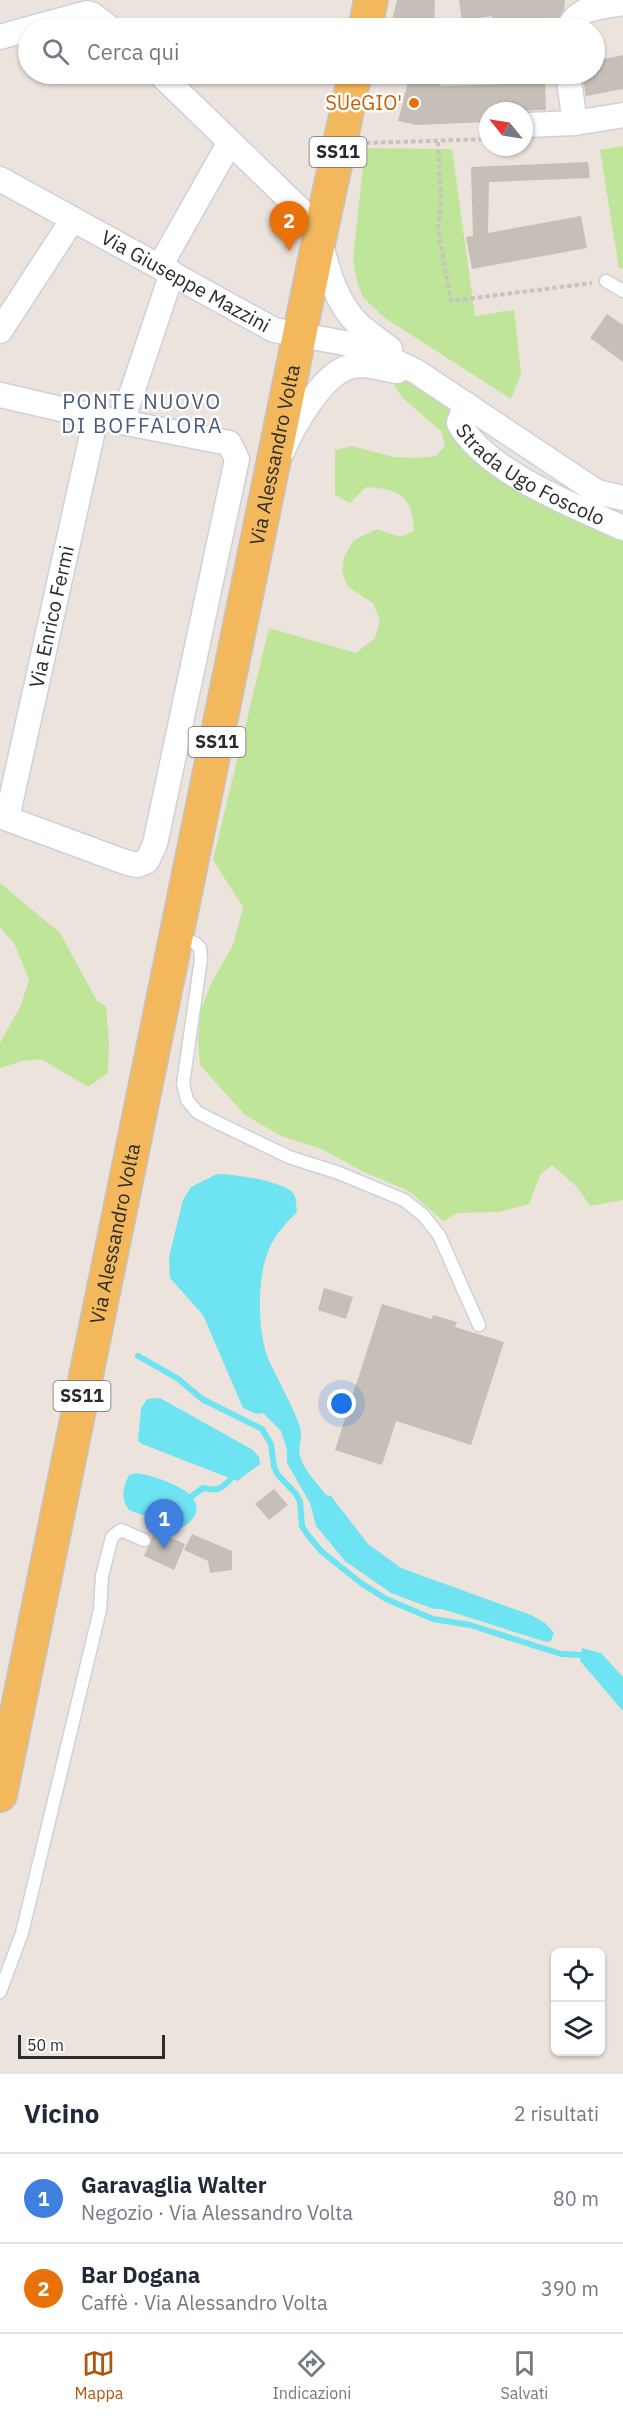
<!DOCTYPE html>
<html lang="it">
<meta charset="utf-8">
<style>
:root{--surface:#fff;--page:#f6f6f7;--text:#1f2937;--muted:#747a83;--line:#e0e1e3;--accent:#b45309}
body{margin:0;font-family:"IBM Plex Sans",sans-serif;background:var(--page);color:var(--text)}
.controls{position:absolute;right:18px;bottom:18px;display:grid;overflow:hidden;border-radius:9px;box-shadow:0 2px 4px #0004}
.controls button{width:54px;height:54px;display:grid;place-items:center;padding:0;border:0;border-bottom:2px solid var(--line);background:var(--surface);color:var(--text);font:30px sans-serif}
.compass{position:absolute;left:479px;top:102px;width:54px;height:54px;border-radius:50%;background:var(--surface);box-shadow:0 2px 4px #0004;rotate:300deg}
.scale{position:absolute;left:18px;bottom:15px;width:147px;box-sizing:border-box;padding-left:6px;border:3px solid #2b2b2b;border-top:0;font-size:16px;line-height:21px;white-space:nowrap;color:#2b2b2b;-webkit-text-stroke:4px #fff;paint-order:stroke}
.you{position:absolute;left:342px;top:1404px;width:21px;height:21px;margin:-15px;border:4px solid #fff;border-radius:50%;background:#1a73e8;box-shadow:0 0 0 9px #1a73e833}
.badge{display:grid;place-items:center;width:39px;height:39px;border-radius:50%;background:var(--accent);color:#fff;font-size:20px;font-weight:700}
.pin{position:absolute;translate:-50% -50px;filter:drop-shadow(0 2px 3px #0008)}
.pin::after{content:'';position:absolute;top:32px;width:21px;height:18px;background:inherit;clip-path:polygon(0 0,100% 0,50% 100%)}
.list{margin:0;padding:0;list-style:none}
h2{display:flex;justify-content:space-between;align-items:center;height:78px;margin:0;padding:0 24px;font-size:26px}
h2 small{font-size:20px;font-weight:400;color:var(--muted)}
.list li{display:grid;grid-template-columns:39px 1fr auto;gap:18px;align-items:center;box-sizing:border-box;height:90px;padding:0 24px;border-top:2px solid var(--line)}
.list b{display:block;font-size:22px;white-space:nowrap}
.list p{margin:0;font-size:20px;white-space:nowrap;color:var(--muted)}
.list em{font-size:20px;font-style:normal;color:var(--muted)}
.icon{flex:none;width:33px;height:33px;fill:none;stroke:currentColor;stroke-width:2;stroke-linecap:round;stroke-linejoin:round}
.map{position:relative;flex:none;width:623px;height:2074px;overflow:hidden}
.search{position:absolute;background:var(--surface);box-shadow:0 2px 4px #0004;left:18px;right:18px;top:18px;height:66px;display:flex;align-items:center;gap:15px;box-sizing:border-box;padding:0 21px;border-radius:33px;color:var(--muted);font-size:22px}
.sheet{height:258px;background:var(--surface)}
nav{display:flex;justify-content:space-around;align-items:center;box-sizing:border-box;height:84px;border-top:2px solid var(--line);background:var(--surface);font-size:16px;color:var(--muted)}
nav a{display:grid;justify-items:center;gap:3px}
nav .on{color:var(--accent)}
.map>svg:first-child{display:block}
</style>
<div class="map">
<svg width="623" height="2074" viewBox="0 0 623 2074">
<rect width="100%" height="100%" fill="#ede3dd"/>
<!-- green -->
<path fill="#bee598" d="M 623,146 L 623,268 L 619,269 L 600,150 Z
M 365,148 L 452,149 L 475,316 L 514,310 L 521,374 L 511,399 L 385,318 L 372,306 L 363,297 L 358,285 L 353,259 Z
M 403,380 C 420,386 446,393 454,413 C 457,420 457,429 459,436 L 623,522 L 623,1200 L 590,1206 L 577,1187 L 552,1165 L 540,1175 L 529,1204 L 499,1212 L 458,1213 L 443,1221 L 409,1191 L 364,1172 L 322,1149 L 281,1136 L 245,1115 L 200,1065 L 198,1040 L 200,1011 L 212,982 L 233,945 L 243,907 L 213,860 L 269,628 L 356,653 L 375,638 L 380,621 L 373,603 L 348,587 L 342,572 L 344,557 L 354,540 L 377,529 L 400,537 L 414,531 C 412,496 401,489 366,487 L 350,503 L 335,495 L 335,450 L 352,446 L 393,457 L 417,458 L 436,456 L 445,446 L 441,431 L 404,399 L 394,386 Z
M 0,883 L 60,933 L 97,1001 L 106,1006 L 109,1043 L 108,1073 L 88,1087 L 41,1059 L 22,1061 L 0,1068 L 0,1043 L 21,1005 L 29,980 L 15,945 L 0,927 Z"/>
<!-- water -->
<path fill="#6ee3f1" d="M 217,1174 C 234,1174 282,1181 293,1193 C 297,1198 296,1206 297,1212 C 285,1224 276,1234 269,1249 C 257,1276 257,1330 268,1358 C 277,1379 289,1399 298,1421 C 305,1438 297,1444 300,1456 C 303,1469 318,1484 326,1495 L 331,1496 L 368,1544 L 401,1568 L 531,1615 L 545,1623 L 554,1633 L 551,1641 L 546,1642 L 442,1609 L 434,1609 L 391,1593 L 345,1561 L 316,1526 L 310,1503 L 287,1463 L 287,1450 L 281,1431 L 263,1413 L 256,1414 L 243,1408 L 203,1315 L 170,1278 L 169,1257 L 183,1200 L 191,1187 Z
M 160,1398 L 253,1450 L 259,1457 L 260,1464 L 237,1481 L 142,1444 L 138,1441 L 141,1408 L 147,1399 Z
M 137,1473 C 154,1476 203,1490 196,1512 C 193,1521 187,1525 179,1529 L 129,1510 C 120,1498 123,1488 129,1475 Z
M 582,1648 L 601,1653 L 623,1677 L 623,1711 L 580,1661 Z"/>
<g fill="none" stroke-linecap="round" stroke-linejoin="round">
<!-- stream -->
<path stroke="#6ee3f1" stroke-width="6" d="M 138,1356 L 177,1378 L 202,1399 L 262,1429 L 271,1444 L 274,1467 L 278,1475 L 296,1494 L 300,1502 L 302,1526 L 307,1534 L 321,1551 L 361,1583 L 386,1599 L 433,1619 L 470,1625 L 561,1654 L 581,1655
M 192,1496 L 203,1488 C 217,1491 220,1490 230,1480"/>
</g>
<!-- building -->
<path fill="#c6bfb8" d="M 397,0 L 435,0 L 434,24 L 412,24 L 411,28 L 390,28 Z
M 459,0 L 565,0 L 564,10 L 555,28 L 493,28 L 492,16 L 462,21 Z
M 623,55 L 623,89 L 586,96 L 582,74 L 594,74 L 594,61 Z
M 410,74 L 442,74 L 440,86 L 510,84 L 510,78 L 545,77 L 546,110 L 488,111 L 488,122 L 416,125 L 398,121 Z
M 588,162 L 590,178 L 489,182 L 488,233 L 581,216 L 587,248 L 472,269 L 466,237 L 473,236 L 471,167 Z
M 607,314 L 623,325 L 623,362 L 590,338 Z
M 324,1288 L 353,1297 L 346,1319 L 318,1310 Z
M 382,1304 L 432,1319 L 433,1315 L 457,1322 L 455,1327 L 504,1342 L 471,1445 L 396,1421 L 382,1465 L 335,1450 Z
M 274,1489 L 288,1505 L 269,1520 L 255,1504 Z
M 155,1531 L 185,1544 L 174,1570 L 144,1556 Z
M 192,1534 L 232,1551 L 232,1570 L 210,1573 L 208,1561 L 184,1550 Z"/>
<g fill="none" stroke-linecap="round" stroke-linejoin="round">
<defs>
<path id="lane" d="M 606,281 L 623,291
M 178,938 L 195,943 L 200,948 L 201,959 L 183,1084 L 187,1100 L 197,1112 L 214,1121 L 289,1157 L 339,1173 L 404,1200 L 423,1215 L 439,1235 L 479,1325
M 0,1992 L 22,1933 L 100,1610 L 102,1576 L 112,1537 L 121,1530 L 144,1540"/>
<g id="street">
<path d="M 32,28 L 87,13 L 93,15 L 110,28"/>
<path d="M 569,28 C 578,6 602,7 623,3"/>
<path d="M 0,37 L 28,29"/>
<path d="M 160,74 L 321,230"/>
<path d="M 568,74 L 575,123"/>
<path d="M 528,125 L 575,123 L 623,115"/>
<path id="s1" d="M 0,179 L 274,330 L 366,347 L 417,372 L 597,492 L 623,498"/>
<path d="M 321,244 C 328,273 337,304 359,325 C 369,334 380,341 390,349"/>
<path d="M 160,266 L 230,142"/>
<path d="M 0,331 L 73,219"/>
<path d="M 0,395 L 96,417 L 229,443 L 237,459 L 155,844 L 147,861 L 137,865 L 125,862 L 0,816"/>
<path id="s2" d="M 466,404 L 459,423 C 485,471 574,506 623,528"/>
<path d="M 122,422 L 172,273"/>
<path d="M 283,450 C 293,426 321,378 346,368 C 363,361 380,369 397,371"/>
<path id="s3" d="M 7,818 L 96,417"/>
</g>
<g id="primary">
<path d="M 365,28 L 371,0"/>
<path id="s4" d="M 0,1795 L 321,230 L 355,74"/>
</g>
</defs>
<!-- lane casing -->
<use href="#lane" stroke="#cbd1dd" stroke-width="15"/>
<!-- street casing -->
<use href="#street" stroke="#cbd1dd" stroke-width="27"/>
<!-- primary casing -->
<use href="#primary" stroke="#c4c4c4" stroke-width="36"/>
<!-- path -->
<path stroke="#c4c4c4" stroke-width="4" stroke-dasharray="4.5 3" stroke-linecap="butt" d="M 438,142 L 441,203 L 438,230 L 451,301 L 592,283
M 366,143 L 488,139"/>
<!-- lane -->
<use href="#lane" stroke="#fff" stroke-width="12"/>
<!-- street -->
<use href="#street" stroke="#fff" stroke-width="24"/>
<!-- primary -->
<use href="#primary" stroke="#f3b85b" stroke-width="33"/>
</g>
<!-- markers -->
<circle fill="#e8710a" stroke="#fff" stroke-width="2" cx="414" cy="103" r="6"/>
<g text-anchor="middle" stroke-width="5" stroke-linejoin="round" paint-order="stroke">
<!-- shield labels -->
<g fill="#fff" stroke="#6b6b6b" stroke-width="1.5">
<rect x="309.5" y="137" width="57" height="30" rx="4.5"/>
<rect x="188.5" y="727" width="57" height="30" rx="4.5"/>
<rect x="53.5" y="1381" width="57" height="30" rx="4.5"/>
</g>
<g font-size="18" font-weight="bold" fill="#2b2b2b">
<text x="338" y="158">SS11</text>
<text x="217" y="748">SS11</text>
<text x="82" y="1402">SS11</text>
</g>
<!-- food labels -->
<g font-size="20" fill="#c56008" stroke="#fff" text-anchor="end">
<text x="402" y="110">SUeGIO'</text>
</g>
<!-- street labels -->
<g font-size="20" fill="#2b2b2b" stroke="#fff">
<text dy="7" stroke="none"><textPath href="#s1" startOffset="212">Via Giuseppe Mazzini</textPath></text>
<text dy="7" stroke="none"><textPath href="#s4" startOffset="1368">Via Alessandro Volta</textPath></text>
<text dy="7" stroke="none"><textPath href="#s2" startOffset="110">Strada Ugo Foscolo</textPath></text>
<text dy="7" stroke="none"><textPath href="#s3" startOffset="206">Via Enrico Fermi</textPath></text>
<text dy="7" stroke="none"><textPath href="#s4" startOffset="573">Via Alessandro Volta</textPath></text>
</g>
<!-- neighbourhood labels -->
<g font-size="21" letter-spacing="1.5" fill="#4a5b7d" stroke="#fff">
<text x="142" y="409">PONTE NUOVO<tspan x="142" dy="24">DI BOFFALORA</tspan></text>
</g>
</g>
</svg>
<div class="controls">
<button><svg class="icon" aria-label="locate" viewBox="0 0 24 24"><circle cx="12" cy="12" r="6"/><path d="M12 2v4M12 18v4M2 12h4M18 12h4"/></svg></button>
<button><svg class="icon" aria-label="layers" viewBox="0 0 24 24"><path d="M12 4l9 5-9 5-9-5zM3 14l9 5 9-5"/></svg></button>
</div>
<svg class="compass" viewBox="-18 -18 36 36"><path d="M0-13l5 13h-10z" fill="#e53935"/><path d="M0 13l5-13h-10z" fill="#747a83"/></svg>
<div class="scale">50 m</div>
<div class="you"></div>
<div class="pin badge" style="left:164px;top:1549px;background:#3f7fe0">1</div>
<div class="pin badge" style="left:289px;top:251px;background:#e8710a">2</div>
<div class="search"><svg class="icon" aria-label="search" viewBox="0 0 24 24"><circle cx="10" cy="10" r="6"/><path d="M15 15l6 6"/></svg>Cerca qui</div>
</div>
<section class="sheet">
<h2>Vicino<small>2 risultati</small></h2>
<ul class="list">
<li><span class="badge" style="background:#3f7fe0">1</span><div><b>Garavaglia Walter</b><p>Negozio · Via Alessandro Volta</p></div><em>80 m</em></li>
<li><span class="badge" style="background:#e8710a">2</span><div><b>Bar Dogana</b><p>Caffè · Via Alessandro Volta</p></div><em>390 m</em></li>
</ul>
</section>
<nav>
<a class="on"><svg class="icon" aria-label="map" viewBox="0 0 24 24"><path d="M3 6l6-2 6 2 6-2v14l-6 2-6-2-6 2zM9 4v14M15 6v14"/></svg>Mappa</a>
<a><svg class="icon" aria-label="directions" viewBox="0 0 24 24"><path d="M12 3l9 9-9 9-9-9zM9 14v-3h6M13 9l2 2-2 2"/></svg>Indicazioni</a>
<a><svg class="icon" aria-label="saved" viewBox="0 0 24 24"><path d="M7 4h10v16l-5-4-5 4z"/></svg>Salvati</a>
</nav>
